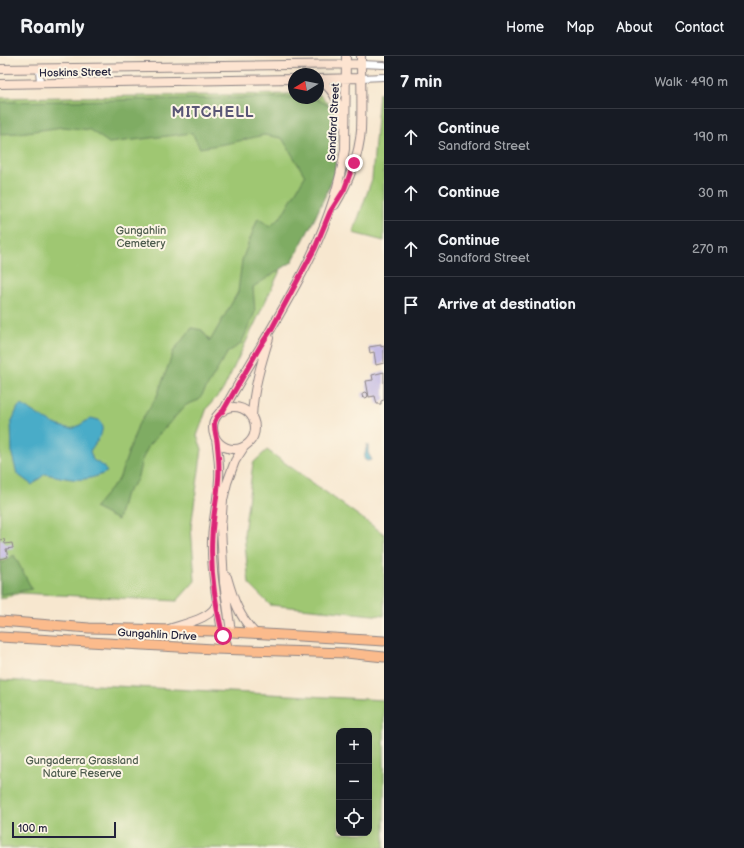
<!DOCTYPE html>
<meta charset="utf-8">
<style>
:root{--surface:#171b24;--page:#242831;--text:#f1f3f6;--muted:#9ea1a6;--line:#363941}
body{margin:0;font-family:"Balsamiq Sans",sans-serif;background:var(--page);color:var(--text)}
.controls{position:absolute;right:12px;bottom:12px;display:grid;overflow:hidden;border-radius:8px;box-shadow:0 4px 16px #0002}
.controls button{width:36px;height:36px;display:grid;place-items:center;padding:0;border:0;border-bottom:1px solid var(--line);background:var(--surface);color:var(--text);font:20px sans-serif}
.compass{position:absolute;left:288px;top:12px;width:36px;height:36px;border-radius:50%;background:var(--surface);box-shadow:0 4px 16px #0002;rotate:260deg}
.scale{position:absolute;left:12px;bottom:10px;width:104px;box-sizing:border-box;padding-left:4px;border:2px solid #22223b;border-top:0;font-size:11px;line-height:14px;white-space:nowrap;color:#22223b;-webkit-text-stroke:3px #fcf5e5;paint-order:stroke}
.stop{position:absolute;width:12px;height:12px;margin:-9px;border:3px solid #db2777;border-radius:50%;background:#fff}
.stop.end{background:#db2777;border-color:#fff;box-shadow:0 1px 4px #0008}
.list{margin:0;padding:0;list-style:none}
h2{display:flex;justify-content:space-between;align-items:center;height:52px;margin:0;padding:0 16px;font-size:17px}
h2 small{font-size:13px;font-weight:400;color:var(--muted)}
.list li{display:grid;grid-template-columns:26px 1fr auto;gap:12px;align-items:center;box-sizing:border-box;height:56px;padding:0 16px;border-top:1px solid var(--line)}
.list b{display:block;font-size:15px;white-space:nowrap}
.list p{margin:0;font-size:13px;white-space:nowrap;color:var(--muted)}
.list em{font-size:13px;font-style:normal;color:var(--muted)}
.icon{flex:none;width:22px;height:22px;fill:none;stroke:currentColor;stroke-width:2;stroke-linecap:round;stroke-linejoin:round}
.map{position:relative;flex:none;width:384px;height:792px;overflow:hidden}
header{display:flex;align-items:center;gap:24px;box-sizing:border-box;height:56px;padding:0 20px;background:var(--surface);border-bottom:1px solid var(--line)}
header strong{font-size:19px}
nav{display:flex;gap:22px;margin-inline-start:auto;font-size:14px}
main{display:flex}
aside{flex:1;background:var(--surface)}
.map>svg:first-child{display:block}
</style>
<header>
<strong>Roamly</strong>
<nav><a>Home</a><a>Map</a><a>About</a><a>Contact</a></nav>
</header>
<main>
<div class="map">
<svg width="384" height="792" viewBox="0 0 384 792">
<rect width="100%" height="100%" fill="#fcf5e5"/>
<filter id="ink" filterUnits="userSpaceOnUse"><feTurbulence type="fractalNoise" baseFrequency=".025" numOctaves="2"/><feDisplacementMap in="SourceGraphic" scale="8" xChannelSelector="R" yChannelSelector="G"/><feConvolveMatrix kernelMatrix="1 2 1 2 8 2 1 2 1" color-interpolation-filters="sRGB"/></filter>
<filter id="wash" filterUnits="userSpaceOnUse"><feTurbulence type="fractalNoise" baseFrequency=".012" numOctaves="4" result="noise"/><feDisplacementMap in="SourceGraphic" scale="16" xChannelSelector="R" yChannelSelector="G"/><feGaussianBlur stdDeviation="0.9" result="paint"/><feColorMatrix in="noise" values="0 0 0 0 0 0 0 0 0 0 0 0 0 0 0 0 0 1.4 0 .05"/><feComposite in="paint" operator="in"/></filter>
<g filter="url(#wash)">
<rect width="100%" height="100%" fill="#f7e7cf"/>
<!-- green -->
<path fill="#9fc772" stroke="#607456" fill-rule="evenodd" d="M 318,37 L 328,47 L 321,118 L 299,175 L 223,334 L 207,352 L 197,380 L 202,393 L 191,471 L 195,525 L 177,545 L 20,537 L 0,543 L 0,42 L 294,38 L 294,42 L 318,42 Z
M 379,37 L 384,37 L 384,185 L 353,177 L 372,123 Z
M 267,394 L 384,478 L 384,560 L 270,549 L 249,528 L 244,478 L 253,407 Z
M 0,624 L 384,644 L 384,792 L 0,792 ZM 339,675 L 369,675 L 369,777 L 339,777 Z"/>
<!-- forest -->
<path fill="#7fac64" stroke="#506750" d="M 294,41 L 313,42 L 334,52 L 337,79 L 335,118 L 315,162 L 292,206 L 253,231 L 255,256 L 241,288 L 228,296 L 199,344 L 186,349 L 149,389 L 142,404 L 137,424 L 124,440 L 118,464 L 94,452 L 119,423 L 138,369 L 157,340 L 174,294 L 192,272 L 202,274 L 210,285 L 238,236 L 242,204 L 258,162 L 270,171 L 282,159 L 305,120 L 282,82 L 264,79 L 230,87 L 200,92 L 192,77 L 109,87 L 90,74 L 63,71 L 19,77 L 0,78 L 0,46 Z
M 14,499 L 32,533 L 0,539 L 0,504 L 3,507 Z"/>
<!-- water -->
<path fill="#49acc8" stroke="#366782" d="M 22,349 C 34,356 60,375 74,372 C 79,370 86,365 91,362 L 99,364 L 103,370 L 101,379 L 90,395 L 93,404 L 102,409 L 107,416 C 81,428 72,423 45,418 L 32,429 L 17,418 L 12,399 L 11,367 L 18,351 Z
M 367,388 L 368,389 L 368,397 L 372,404 L 367,405 L 364,403 Z"/>
<g id="blocks">
<!-- building -->
<path fill="#bfb6e4" d="M 381,289 L 381,291 L 384,290 L 384,307 L 376,309 L 374,296 L 370,297 L 369,291 Z
M 384,316 L 384,344 L 381,345 L 381,348 L 377,348 L 375,340 L 369,341 L 366,325 L 373,324 L 372,319 Z
M362 339a3 3 0 1 1 6 0a3 3 0 1 1-6 0Z
M 4,483 L 5,488 L 12,487 L 13,492 L 6,493 L 8,501 L 0,503 L 0,484 Z"/>
</g>
</g>
<g filter="url(#ink)">
<use href="#blocks" fill-opacity="0" stroke="#8c8485" stroke-width="1"/>
<g fill="none" stroke-linecap="round" stroke-linejoin="round">
<defs>
<path id="street" d="M 361,8 L 384,9
M 39,13 L 40,27
M 361,22 L 384,21"/>
<path id="secondary" d="M 0,13 L 361,8
M 318,23 L 361,22
M 318,24 C 333,31 340,49 343,65
M 0,28 L 294,23
M 335,149 C 348,127 359,100 361,74 C 362,50 361,24 361,0
M213 372a21 21 0 1 1 42 0a21 21 0 1 1-42 0Z
M 223,355 C 269,271 331,191 345,93 L 346,0
M 252,361 C 253,334 261,308 269,282
M 216,383 C 218,396 220,409 219,423 C 218,443 213,463 212,484 C 211,515 217,545 222,575
M 227,521 C 233,542 239,561 255,577
M 169,573 C 183,568 215,562 217,546
M 231,576 L 224,527 L 221,472 L 223,444 L 227,427 L 235,405 L 244,391"/>
<path id="primary" d="M 0,565 L 89,572 L 215,575 L 384,585
M 222,575 L 228,593
M 0,581 L 214,593 L 346,597 L 384,601"/>
</defs>
<!-- street casing -->
<use href="#street" stroke="#8c8485" stroke-width="8"/>
<!-- secondary casing -->
<use href="#secondary" stroke="#8c8485" stroke-width="10"/>
<!-- primary casing -->
<use href="#primary" stroke="#8c8485" stroke-width="11"/>
<!-- street -->
<use href="#street" stroke="#fff" stroke-width="6"/>
<!-- secondary -->
<use href="#secondary" stroke="#fde4d1" stroke-width="8"/>
<!-- primary -->
<use href="#primary" stroke="#fbbb8c" stroke-width="9"/>
</g>
</g>
<g fill="none" stroke-linecap="round" stroke-linejoin="round" filter="url(#ink)">
<!-- route -->
<path stroke="#db2777" stroke-width="5" d="M 223,580 C 215,548 210,513 212,480 C 213,457 219,435 219,413 C 219,404 218,394 217,385 C 215,372 210,365 223,355 L 261,289 L 271,274 L 315,192 L 330,156 L 344,134 L 354,107"/>
</g>
<g text-anchor="middle" stroke-width="4" stroke-linejoin="round" paint-order="stroke">
<!-- street labels -->
<g font-size="11" fill="#22223b" stroke="#fcf5e5">
<text transform="translate(75 16) rotate(-1)" y="4">Hoskins Street</text>
<text transform="translate(333 66) rotate(-87)" y="4">Sandford Street</text>
<text transform="translate(157 578) rotate(3)" y="4">Gungahlin Drive</text>
</g>
<!-- park labels -->
<g font-size="11" fill="#4e5c4e" stroke="#fcf5e5">
<text x="141" y="178">Gungahlin<tspan x="141" dy="13">Cemetery</tspan></text>
<text x="82" y="708">Gungaderra Grassland<tspan x="82" dy="13">Nature Reserve</tspan></text>
</g>
<!-- district labels -->
<g font-size="15" font-weight="bold" letter-spacing="1" fill="#595676" stroke="#fcf5e5">
<text x="213" y="61">MITCHELL</text>
</g>
</g>
</svg>
<div class="controls">
<button>+</button>
<button>−</button>
<button><svg class="icon" aria-label="locate" viewBox="0 0 24 24"><circle cx="12" cy="12" r="6"/><path d="M12 2v4M12 18v4M2 12h4M18 12h4"/></svg></button>
</div>
<svg class="compass" viewBox="-18 -18 36 36"><path d="M0-13l5 13h-10z" fill="#e53935"/><path d="M0 13l5-13h-10z" fill="#9ea1a6"/></svg>
<div class="scale">100 m</div>
<div class="stop" style="left:223px;top:580px"></div>
<div class="stop end" style="left:354px;top:107px"></div>
</div>
<aside>
<h2>7 min<small>Walk · 490 m</small></h2>
<ul class="list">
<li><svg class="icon" aria-label="ahead" viewBox="0 0 24 24"><path d="M12 20V5M6 11l6-6 6 6"/></svg><div><b>Continue</b><p>Sandford Street</p></div><em>190 m</em></li>
<li><svg class="icon" aria-label="ahead" viewBox="0 0 24 24"><path d="M12 20V5M6 11l6-6 6 6"/></svg><div><b>Continue</b></div><em>30 m</em></li>
<li><svg class="icon" aria-label="ahead" viewBox="0 0 24 24"><path d="M12 20V5M6 11l6-6 6 6"/></svg><div><b>Continue</b><p>Sandford Street</p></div><em>270 m</em></li>
<li><svg class="icon" aria-label="arrive" viewBox="0 0 24 24"><path d="M6 21V4h12l-3 4 3 4H6"/></svg><div><b>Arrive at destination</b></div></li>
</ul>
</aside>
</main>
